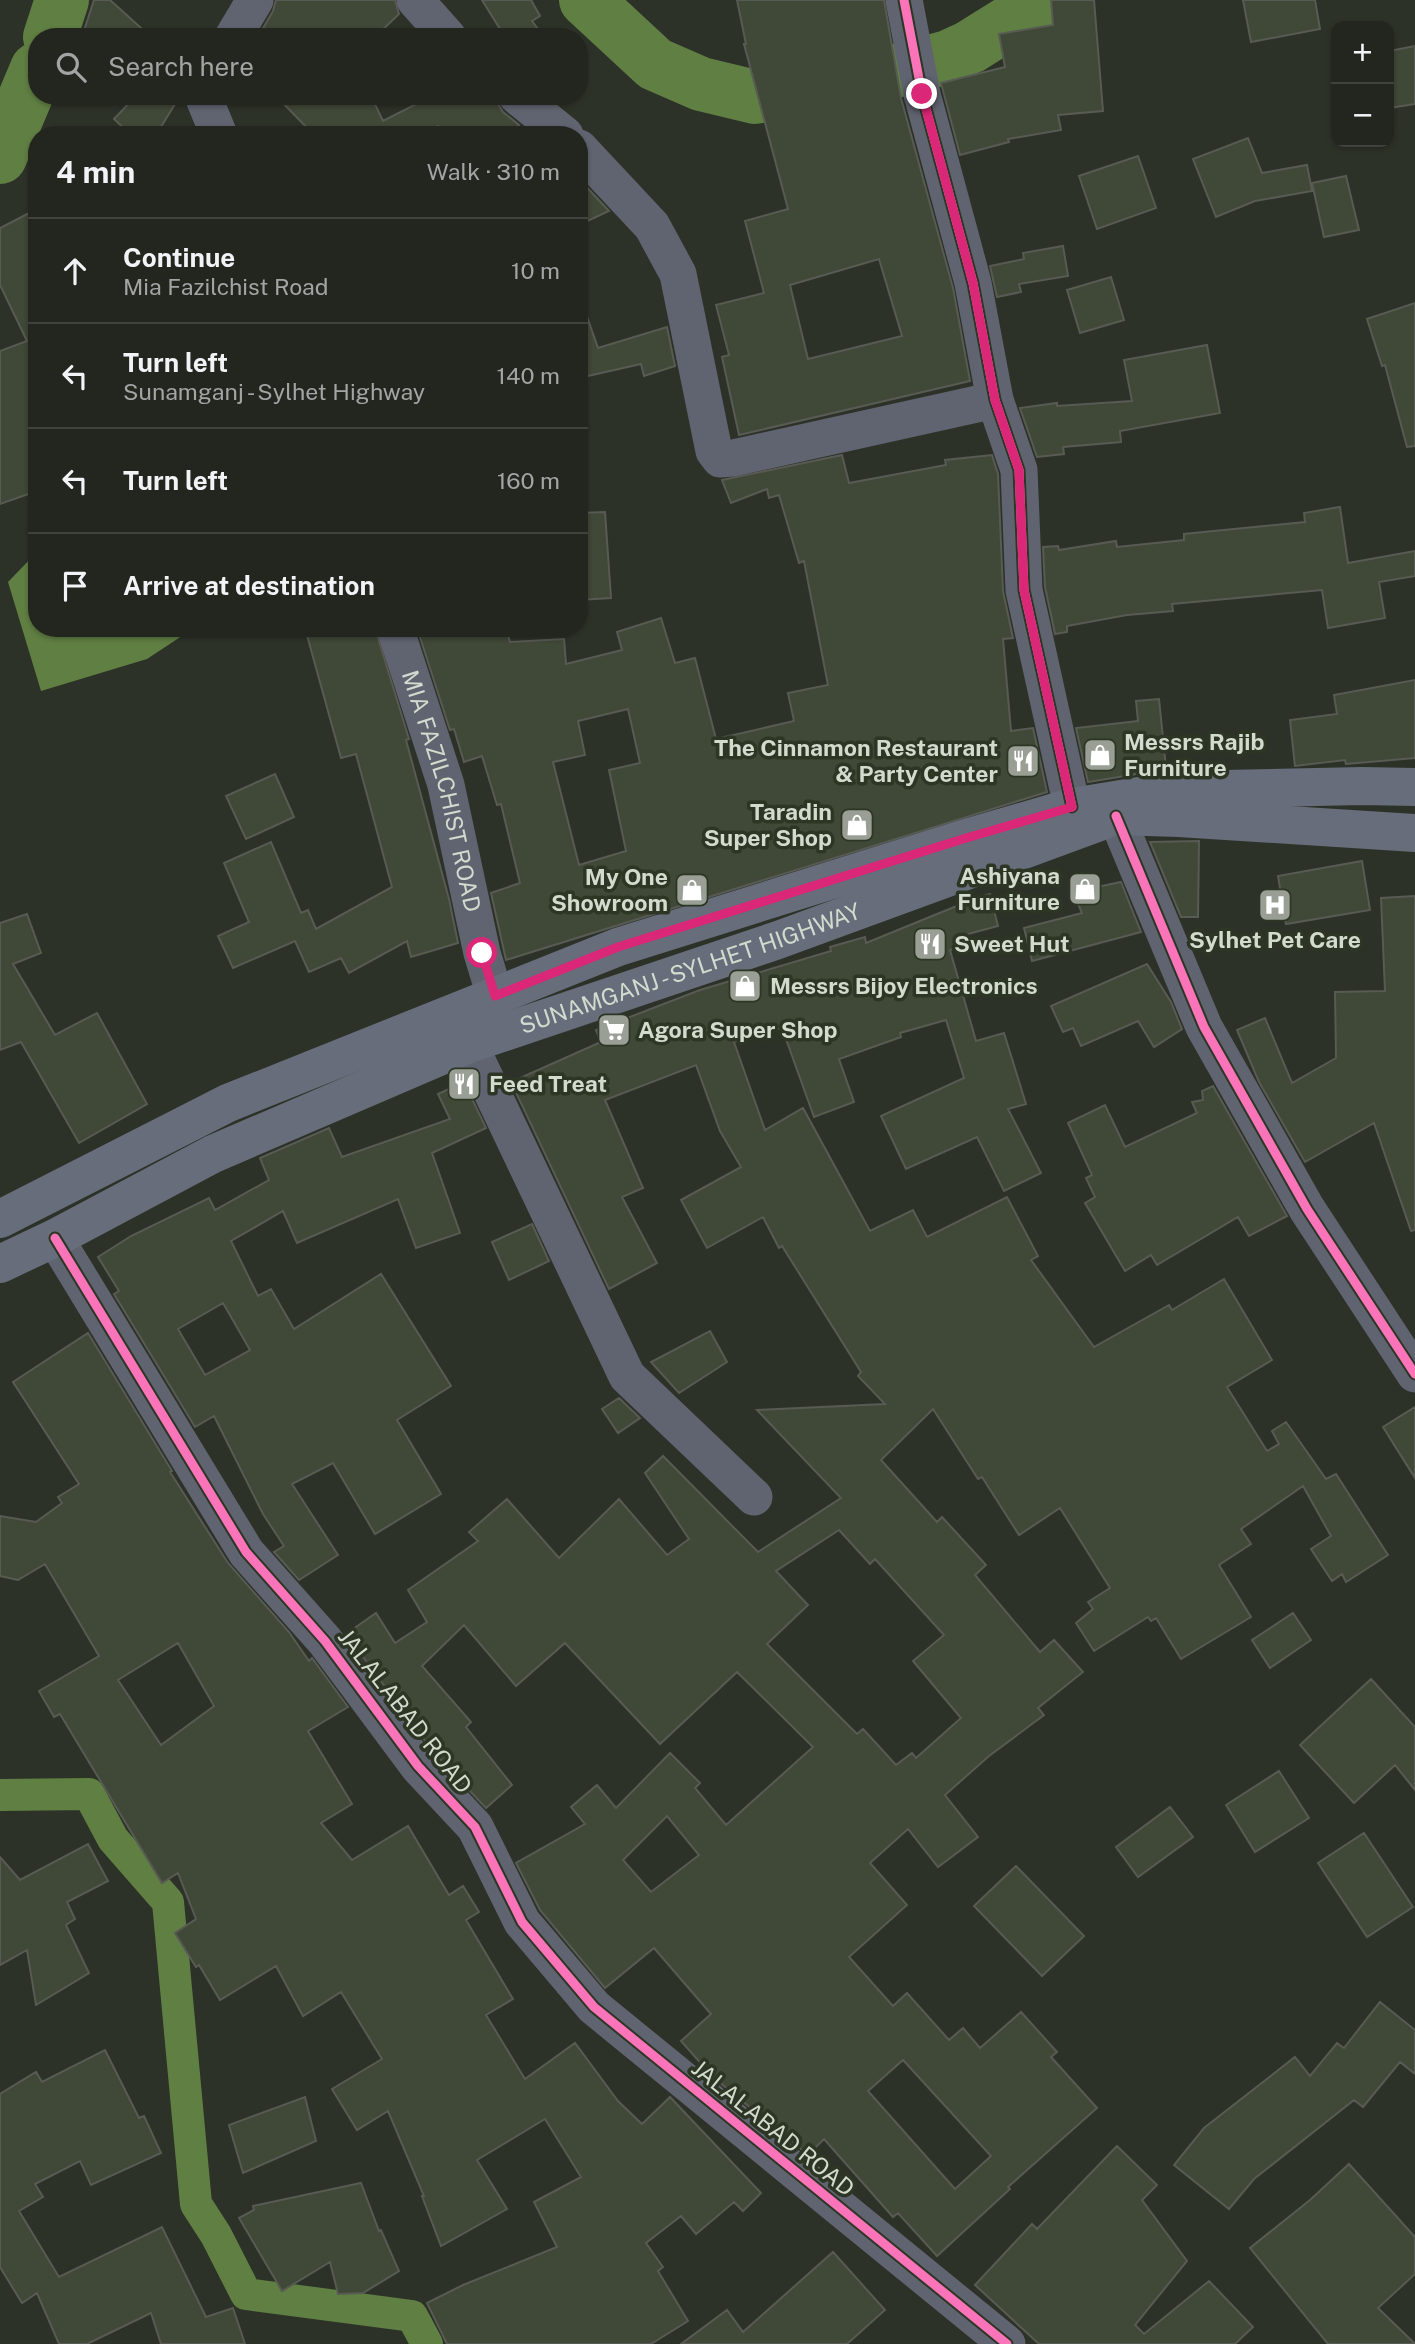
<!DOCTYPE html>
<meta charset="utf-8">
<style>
:root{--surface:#22261f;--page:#2e322c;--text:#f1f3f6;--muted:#a2a5a4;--line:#3f433d}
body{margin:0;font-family:"Public Sans",sans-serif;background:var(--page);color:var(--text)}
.controls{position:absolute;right:21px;top:21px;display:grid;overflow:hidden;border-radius:14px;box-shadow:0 2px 5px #0004}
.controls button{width:63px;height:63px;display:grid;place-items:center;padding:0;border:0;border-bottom:2px solid var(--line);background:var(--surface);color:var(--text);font:35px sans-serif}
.stop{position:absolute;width:21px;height:21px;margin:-16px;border:5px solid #db2777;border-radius:50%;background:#fff}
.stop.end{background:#db2777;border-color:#fff;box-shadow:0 2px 7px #0008}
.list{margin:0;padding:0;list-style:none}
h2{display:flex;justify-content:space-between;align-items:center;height:91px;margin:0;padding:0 28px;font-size:30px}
h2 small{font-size:23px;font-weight:400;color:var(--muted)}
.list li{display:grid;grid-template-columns:46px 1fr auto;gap:21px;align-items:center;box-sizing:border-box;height:105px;padding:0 28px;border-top:2px solid var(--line)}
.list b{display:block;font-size:26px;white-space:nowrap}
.list p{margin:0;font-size:23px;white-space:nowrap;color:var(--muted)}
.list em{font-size:23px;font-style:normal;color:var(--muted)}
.icon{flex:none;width:38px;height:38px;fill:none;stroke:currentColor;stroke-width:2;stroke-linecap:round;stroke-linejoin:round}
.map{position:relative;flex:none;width:1415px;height:2344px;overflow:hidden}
.search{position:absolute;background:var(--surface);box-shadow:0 2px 5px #0004;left:28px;top:28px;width:560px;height:77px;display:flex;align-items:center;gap:18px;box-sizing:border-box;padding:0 24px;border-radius:28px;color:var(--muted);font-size:26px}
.panel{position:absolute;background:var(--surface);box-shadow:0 2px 5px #0004;left:28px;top:126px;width:560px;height:511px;border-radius:28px}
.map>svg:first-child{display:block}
</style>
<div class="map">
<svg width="1415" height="2344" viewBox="0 0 1415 2344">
<rect width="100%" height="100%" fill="#2d3229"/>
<!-- water -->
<path fill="#607f43" d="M 37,552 L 37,628 L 194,628 L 147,659 L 41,691 L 8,582 Z"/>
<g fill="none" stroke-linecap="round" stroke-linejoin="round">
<!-- canal -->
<path stroke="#607f43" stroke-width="32" d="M 0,1795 L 89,1794 L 113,1839 L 168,1902 L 196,2204 L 216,2235 L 246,2294 L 412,2316 L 427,2344"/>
<!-- river -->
<path stroke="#607f43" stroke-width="54" d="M 586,0 L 655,64 L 701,84 L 755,97 L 880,75 L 948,57 L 970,47 L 1045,0
M 50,37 L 62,0
M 0,157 L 37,69"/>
</g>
<!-- building -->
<path fill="#404838" stroke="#575b53" stroke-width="2" fill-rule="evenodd" d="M 94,0 L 110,0 L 151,37 L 82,37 Z
M 276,0 L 395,0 L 399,14 L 375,37 L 258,37 L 273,11 Z
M 482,0 L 531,0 L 540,16 L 532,21 L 544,37 L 505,37 Z
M 737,0 L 884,0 L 901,98 L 953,288 L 970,381 L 739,435 L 722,357 L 729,355 L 716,305 L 764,293 L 745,221 L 788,209 L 744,44 L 746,44 ZM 879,259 L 902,336 L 808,359 L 790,285 Z
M 1051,0 L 1094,0 L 1103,111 L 1058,115 L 1061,130 L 1008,139 L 1009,142 L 960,155 L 941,83 L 1005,67 L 999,34 L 1053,25 Z
M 1243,0 L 1315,0 L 1320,29 L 1251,42 Z
M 1415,46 L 1415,104 L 1389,108 L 1389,51 Z
M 136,96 L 180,96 L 156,135 L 131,135 L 114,119 Z
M 276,96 L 371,96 L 383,121 L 432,96 L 497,96 L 498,104 L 503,112 L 519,125 L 506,135 L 443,135 L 438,126 L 419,135 L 314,135 Z
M 1248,138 L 1262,173 L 1307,165 L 1312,191 L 1255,201 L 1216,217 L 1193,159 Z
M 1138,156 L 1156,208 L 1097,229 L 1079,176 Z
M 1346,176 L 1359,230 L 1324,237 L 1312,183 Z
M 579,179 L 609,211 L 579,225 Z
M 37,209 L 37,491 L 0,504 L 0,351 L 27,341 L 0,285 L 0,228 Z
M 1063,246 L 1068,276 L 1019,284 L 1021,292 L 997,297 L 990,266 L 1024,259 L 1023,253 Z
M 1111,277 L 1124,320 L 1080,333 L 1067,290 Z
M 1415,303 L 1415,446 L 1407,447 L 1385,365 L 1382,366 L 1367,319 Z
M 583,305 L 598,348 L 667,327 L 675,366 L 644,376 L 641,364 L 579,378 L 579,306 Z
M 1207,345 L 1220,413 L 1120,431 L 1121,442 L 1063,447 L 1064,454 L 1037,457 L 1020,408 L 1057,403 L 1057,406 L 1132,401 L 1124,360 Z
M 842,455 L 849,483 L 946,465 L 945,460 L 992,455 L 998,474 L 1003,591 L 1013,638 L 1003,639 L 1011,731 L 1033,728 L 1047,792 L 506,960 L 491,893 L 520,883 L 501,804 L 497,805 L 482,756 L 464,762 L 454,729 L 450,730 L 417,628 L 506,628 L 510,642 L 564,639 L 566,664 L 622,650 L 617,632 L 661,618 L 675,663 L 695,658 L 716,739 L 794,721 L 788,693 L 828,685 L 804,561 L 799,563 L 779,495 L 769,498 L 767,489 L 731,503 L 722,480 ZM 628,709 L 640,763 L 609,770 L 626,851 L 579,865 L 553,762 L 585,755 L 578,721 Z
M 1340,507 L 1348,563 L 1415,551 L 1415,576 L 1379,582 L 1385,618 L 1328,628 L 1322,590 L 1172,604 L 1173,611 L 1127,615 L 1067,626 L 1067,632 L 1055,634 L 1045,587 L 1043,547 L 1058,546 L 1059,550 L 1116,541 L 1117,547 L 1184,540 L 1184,534 L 1305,522 L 1304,513 Z
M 605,512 L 611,598 L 579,600 L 579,513 Z
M 305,628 L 375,628 L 409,739 L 406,740 L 449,899 L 458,943 L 411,957 L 407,941 L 349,973 L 341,958 L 309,972 L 295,941 L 233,968 L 218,936 L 249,922 L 224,863 L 271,842 L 301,913 L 308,910 L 316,929 L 392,887 L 356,754 L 341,758 Z
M 1415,680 L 1415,758 L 1346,764 L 1345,760 L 1295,766 L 1290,720 L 1337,714 L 1334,695 Z
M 1159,699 L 1166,768 L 1137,770 L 1137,774 L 1088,782 L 1076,728 L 1138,721 L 1136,701 Z
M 275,774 L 294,817 L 246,839 L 226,796 Z
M 1199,841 L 1198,917 L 1181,917 L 1150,842 Z
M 1362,861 L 1370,910 L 1286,924 L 1278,876 Z
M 1121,882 L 1141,932 L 1032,961 L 1024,928 L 1082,913 L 1073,892 Z
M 990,894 L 998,926 L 968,934 L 971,942 L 950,950 L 976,1041 L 1004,1033 L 1026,1104 L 1008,1109 L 1041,1173 L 1004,1191 L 977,1137 L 906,1169 L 881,1116 L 964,1078 L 946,1020 L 900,1033 L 901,1037 L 839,1059 L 854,1102 L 814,1117 L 782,1028 L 734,1042 L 765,1130 L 803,1108 L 870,1231 L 913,1210 L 927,1237 L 1007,1197 L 1038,1256 L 1031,1260 L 1094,1347 L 1169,1305 L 1172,1310 L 1224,1279 L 1272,1360 L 1227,1387 L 1267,1451 L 1279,1444 L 1272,1431 L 1286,1422 L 1326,1479 L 1336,1474 L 1388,1555 L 1346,1582 L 1342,1574 L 1332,1581 L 1311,1549 L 1331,1536 L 1303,1486 L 1241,1529 L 1251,1544 L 1219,1565 L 1251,1617 L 1181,1659 L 1156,1618 L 1151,1621 L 1148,1617 L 1094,1651 L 1076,1623 L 1093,1609 L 1088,1602 L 1110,1588 L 1060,1508 L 1019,1535 L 982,1477 L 978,1479 L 933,1409 L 881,1460 L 937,1522 L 942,1517 L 986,1565 L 975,1575 L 1040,1652 L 1054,1640 L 1083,1672 L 1038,1708 L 1044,1715 L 989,1756 L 945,1795 L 978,1837 L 938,1867 L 908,1829 L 870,1863 L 907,1905 L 849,1957 L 893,2006 L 907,1993 L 949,2040 L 963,2028 L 980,2048 L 1021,2012 L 1057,2052 L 1051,2057 L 1097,2108 L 1008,2187 L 1010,2189 L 937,2256 L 898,2213 L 893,2217 L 824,2139 L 808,2155 L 713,2077 L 681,2041 L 711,2014 L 654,1948 L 605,1988 L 540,1910 L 516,1863 L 585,1824 L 571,1807 L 597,1785 L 616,1808 L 670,1753 L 700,1783 L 695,1788 L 726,1825 L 813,1747 L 737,1672 L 660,1744 L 565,1643 L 516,1686 L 464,1625 L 422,1666 L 471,1722 L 466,1727 L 512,1785 L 486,1808 L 434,1753 L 346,1634 L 376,1613 L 395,1643 L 427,1622 L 408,1590 L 478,1541 L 469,1532 L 507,1499 L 559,1558 L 619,1499 L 667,1555 L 689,1539 L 645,1473 L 663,1456 L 758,1552 L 841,1498 L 757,1410 L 885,1404 L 858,1376 L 861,1372 L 782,1246 L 779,1248 L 763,1217 L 707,1248 L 681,1200 L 741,1167 L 720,1131 L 696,1065 L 605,1100 L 643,1188 L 622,1197 L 657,1263 L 609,1289 L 511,1082 L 601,1042 L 596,1030 L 700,990 L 831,951 L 830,947 L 865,937 L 866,943 L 964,903 L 964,901 ZM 839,1530 L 870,1564 L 875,1559 L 944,1635 L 913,1661 L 961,1718 L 916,1758 L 912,1753 L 896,1765 L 863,1729 L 857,1734 L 767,1644 L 808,1605 L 776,1571 ZM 667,1816 L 699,1855 L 651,1892 L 623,1860 ZM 903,2060 L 991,2156 L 955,2189 L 868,2091 Z
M 1415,896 L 1415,1230 L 1411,1231 L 1374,1123 L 1305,1162 L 1259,1082 L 1237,1030 L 1265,1018 L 1292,1083 L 1336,1058 L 1335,992 L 1385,991 L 1381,898 Z
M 27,914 L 41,953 L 13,964 L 55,1035 L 97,1013 L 147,1104 L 79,1143 L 21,1042 L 0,1050 L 0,923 Z
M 1147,964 L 1171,1002 L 1182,1029 L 1154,1047 L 1138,1021 L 1081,1046 L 1073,1028 L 1063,1032 L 1051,1006 Z
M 464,1082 L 486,1128 L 432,1153 L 460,1233 L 416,1248 L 398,1199 L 297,1243 L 283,1211 L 231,1241 L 258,1296 L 271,1289 L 294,1329 L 381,1274 L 451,1386 L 397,1420 L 441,1494 L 375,1534 L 333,1463 L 292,1484 L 338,1555 L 299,1580 L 274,1552 L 284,1546 L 263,1514 L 214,1416 L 195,1427 L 114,1294 L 119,1291 L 98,1257 L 131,1236 L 209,1198 L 215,1210 L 269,1180 L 260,1158 L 329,1128 L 342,1157 L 450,1119 L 438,1094 ZM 223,1303 L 250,1350 L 205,1375 L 178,1329 Z
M 1213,1086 L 1287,1216 L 1249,1236 L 1238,1217 L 1157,1265 L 1151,1255 L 1125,1271 L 1085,1203 L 1095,1197 L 1086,1178 L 1092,1175 L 1068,1123 L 1105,1105 L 1125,1147 L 1197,1113 L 1192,1102 L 1203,1100 L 1202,1091 Z
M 532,1224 L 549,1261 L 509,1280 L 492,1242 Z
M 710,1331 L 727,1362 L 679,1393 L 651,1362 Z
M 88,1333 L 172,1471 L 170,1472 L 228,1563 L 289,1632 L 309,1661 L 312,1658 L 348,1707 L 308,1731 L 352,1804 L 321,1823 L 352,1860 L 408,1826 L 449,1895 L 463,1886 L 479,1912 L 466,1920 L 513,1999 L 486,2015 L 525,2079 L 575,2043 L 618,2101 L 642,2124 L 670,2097 L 761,2193 L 743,2211 L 734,2202 L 696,2234 L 681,2216 L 646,2243 L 663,2267 L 658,2271 L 688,2321 L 651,2344 L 447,2344 L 427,2303 L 463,2285 L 557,2247 L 534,2202 L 581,2177 L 545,2119 L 477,2160 L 507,2209 L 441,2246 L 422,2196 L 424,2196 L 388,2111 L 357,2130 L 332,2089 L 382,2059 L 341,1992 L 303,2016 L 276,1966 L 220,2000 L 199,1965 L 196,1967 L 175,1933 L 196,1919 L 178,1873 L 162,1883 L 60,1714 L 54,1717 L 39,1691 L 99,1656 L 45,1564 L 18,1580 L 0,1576 L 0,1516 L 36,1522 L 62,1503 L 58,1497 L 79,1484 L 13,1382 ZM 178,1643 L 214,1706 L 161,1745 L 118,1680 Z
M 619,1398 L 640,1418 L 618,1433 L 602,1409 Z
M 1415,1407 L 1415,1478 L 1383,1427 Z
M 1293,1613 L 1311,1640 L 1270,1668 L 1252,1640 Z
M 1371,1679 L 1415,1727 L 1415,1790 L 1395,1765 L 1354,1803 L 1300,1745 Z
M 1279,1771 L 1309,1818 L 1255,1852 L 1226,1805 Z
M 1170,1807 L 1193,1837 L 1138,1877 L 1116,1847 Z
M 1364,1833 L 1413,1907 L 1367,1937 L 1318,1863 Z
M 88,1844 L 108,1881 L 67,1902 L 75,1919 L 66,1925 L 89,1973 L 36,2005 L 27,1950 L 0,1965 L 0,1857 L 20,1880 Z
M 1016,1866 L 1084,1936 L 1042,1976 L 974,1906 Z
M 1380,2002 L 1415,2030 L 1415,2074 L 1400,2062 L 1363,2107 L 1354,2100 L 1254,2179 L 1229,2209 L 1174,2165 L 1204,2128 L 1295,2057 L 1310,2076 L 1337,2043 L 1344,2048 Z
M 105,2050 L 139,2118 L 144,2116 L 161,2153 L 91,2185 L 80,2161 L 35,2184 L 43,2197 L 19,2211 L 59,2277 L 162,2227 L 206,2317 L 233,2308 L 245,2344 L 161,2344 L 151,2313 L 87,2344 L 59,2344 L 37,2293 L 22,2303 L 0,2267 L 0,2094 L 36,2072 L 42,2082 Z
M 305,2097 L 316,2141 L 243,2173 L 229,2125 Z
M 1117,2146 L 1157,2185 L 1142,2200 L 1187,2261 L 1135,2325 L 1144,2334 L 1209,2281 L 1253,2327 L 1235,2344 L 1039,2344 L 975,2285 L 1032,2224 L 1037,2229 Z
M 1349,2164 L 1415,2237 L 1415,2274 L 1378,2308 L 1415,2344 L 1328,2344 L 1250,2248 L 1310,2200 Z
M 361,2183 L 379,2231 L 381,2230 L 399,2271 L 363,2293 L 338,2294 L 330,2262 L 282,2291 L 239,2218 L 254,2210 L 253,2206 Z
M 833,2252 L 885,2310 L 847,2344 L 681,2344 L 727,2310 L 743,2332 Z"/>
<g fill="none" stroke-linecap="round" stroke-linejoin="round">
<!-- street -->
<g stroke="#606470" stroke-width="37">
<path d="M 415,0 L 448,37"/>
<path d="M 904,0 L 922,94 L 973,283 L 995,400 L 1019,470 L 1024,590 L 1072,807"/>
<path d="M 233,37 L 255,0"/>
<path d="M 203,96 L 219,135"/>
<path d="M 517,96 L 565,135"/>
<path d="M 579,148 L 652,226 L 678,274 L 714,451 L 720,459 L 733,458 L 995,400"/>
<path id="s1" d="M 395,628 L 446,785 L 482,953 L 495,996"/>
<path d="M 1116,816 L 1204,1027 L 1307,1209 L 1415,1374"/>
<path d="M 469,1044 L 627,1376 L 754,1497"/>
<path d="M 55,1238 L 246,1552 L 325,1641 L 418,1766 L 475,1827 L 522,1922 L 594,2007 L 1007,2344"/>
</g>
<!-- primary -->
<g stroke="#676d7a" stroke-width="38">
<path d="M 0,1219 L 228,1103 L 618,947 L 963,839 L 1072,807 L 1176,790 L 1362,786 L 1415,787"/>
<path id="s2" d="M 0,1264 L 55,1238 L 213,1154 L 469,1044 L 778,940 L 1116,816 L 1179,818 L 1415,833"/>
</g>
<defs>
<path id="cycleway" d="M 904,0 L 922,94 L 973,283 L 995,400 L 1019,470 L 1024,590 L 1072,807
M 1116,816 L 1204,1027 L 1307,1209 L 1415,1374
M 55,1238 L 246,1552 L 325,1641 L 418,1766 L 475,1827 L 522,1922 L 594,2007 L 1007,2344"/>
</defs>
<!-- cycleway casing -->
<use href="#cycleway" stroke="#2d3625" stroke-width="13"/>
<!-- cycleway -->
<use href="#cycleway" stroke="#fb73b8" stroke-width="9"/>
</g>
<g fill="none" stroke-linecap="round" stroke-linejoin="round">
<!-- route -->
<path stroke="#db2777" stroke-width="9" d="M 482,953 L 495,996 L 618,947 L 963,839 L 1072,807 L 1024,590 L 1019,470 L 995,400 L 973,283 L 922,94"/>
</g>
<!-- icons -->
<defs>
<symbol id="shop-square" viewBox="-11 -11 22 22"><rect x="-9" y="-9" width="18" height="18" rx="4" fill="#999f94" stroke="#2d3625"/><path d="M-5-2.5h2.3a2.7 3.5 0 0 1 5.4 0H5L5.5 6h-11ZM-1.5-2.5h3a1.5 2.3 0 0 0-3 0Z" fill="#fff"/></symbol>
<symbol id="restaurant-square" viewBox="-11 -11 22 22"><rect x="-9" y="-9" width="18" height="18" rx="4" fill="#999f94" stroke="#2d3625"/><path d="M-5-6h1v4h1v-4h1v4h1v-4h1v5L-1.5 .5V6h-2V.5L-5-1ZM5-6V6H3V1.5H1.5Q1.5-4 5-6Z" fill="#fff"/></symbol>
<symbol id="hospital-square" viewBox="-11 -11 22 22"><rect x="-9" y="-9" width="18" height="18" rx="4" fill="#999f94" stroke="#2d3625"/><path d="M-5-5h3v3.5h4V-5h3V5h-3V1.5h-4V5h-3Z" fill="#fff"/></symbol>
<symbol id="supermarket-square" viewBox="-11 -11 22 22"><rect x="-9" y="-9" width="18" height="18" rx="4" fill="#999f94" stroke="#2d3625"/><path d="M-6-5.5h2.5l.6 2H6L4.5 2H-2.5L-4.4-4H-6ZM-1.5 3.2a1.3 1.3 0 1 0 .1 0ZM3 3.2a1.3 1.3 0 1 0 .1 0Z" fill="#fff"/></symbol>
</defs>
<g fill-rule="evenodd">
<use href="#shop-square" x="1081" y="736" width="38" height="38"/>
<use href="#restaurant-square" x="1004" y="742" width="38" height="38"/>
<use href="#shop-square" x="838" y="806" width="38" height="38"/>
<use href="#shop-square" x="1066" y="870" width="38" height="38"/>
<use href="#shop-square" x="673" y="871" width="38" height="38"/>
<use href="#hospital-square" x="1256" y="886" width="38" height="38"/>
<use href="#restaurant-square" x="911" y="925" width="38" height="38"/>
<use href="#shop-square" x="726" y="967" width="38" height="38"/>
<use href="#supermarket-square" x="595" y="1011" width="38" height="38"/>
<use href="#restaurant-square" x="445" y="1065" width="38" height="38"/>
</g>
<g text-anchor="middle" stroke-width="7" stroke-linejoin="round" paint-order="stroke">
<!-- poi labels -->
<g font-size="23" font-weight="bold" fill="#d3dace" stroke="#2d3625" text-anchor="start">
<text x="1124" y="750">Messrs Rajib<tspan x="1124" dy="26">Furniture</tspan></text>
<text x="998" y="756" text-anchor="end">The Cinnamon Restaurant<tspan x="998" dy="26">&amp; Party Center</tspan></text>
<text x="832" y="820" text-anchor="end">Taradin<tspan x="832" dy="26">Super Shop</tspan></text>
<text x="1060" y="884" text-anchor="end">Ashiyana<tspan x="1060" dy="26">Furniture</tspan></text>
<text x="668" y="885" text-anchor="end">My One<tspan x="668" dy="26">Showroom</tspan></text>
<text x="1275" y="948" text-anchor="middle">Sylhet Pet Care</text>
<text x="954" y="952">Sweet Hut</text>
<text x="770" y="994">Messrs Bijoy Electronics</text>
<text x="638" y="1038">Agora Super Shop</text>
<text x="489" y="1092">Feed Treat</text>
</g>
<!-- street labels -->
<g font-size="23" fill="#d3dace" stroke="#2d3625">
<text dy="8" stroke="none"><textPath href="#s1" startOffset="170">MIA FAZILCHIST ROAD</textPath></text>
<text dy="8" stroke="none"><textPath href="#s2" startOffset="752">SUNAMGANJ - SYLHET HIGHWAY</textPath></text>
<text transform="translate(405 1711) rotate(52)" y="8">JALALABAD ROAD</text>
<text transform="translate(773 2128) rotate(39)" y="8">JALALABAD ROAD</text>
</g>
</g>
</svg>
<div class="controls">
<button>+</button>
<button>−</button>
</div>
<div class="stop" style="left:482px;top:953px"></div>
<div class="stop end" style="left:922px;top:94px"></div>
<div class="search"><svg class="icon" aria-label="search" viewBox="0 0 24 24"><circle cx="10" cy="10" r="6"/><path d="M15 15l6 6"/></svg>Search here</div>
<section class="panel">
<h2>4 min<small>Walk · 310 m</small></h2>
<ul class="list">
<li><svg class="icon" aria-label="ahead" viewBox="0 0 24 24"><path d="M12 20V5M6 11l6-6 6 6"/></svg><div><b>Continue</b><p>Mia Fazilchist Road</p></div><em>10 m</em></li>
<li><svg class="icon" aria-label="left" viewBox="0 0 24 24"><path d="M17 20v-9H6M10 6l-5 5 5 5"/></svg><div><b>Turn left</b><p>Sunamganj - Sylhet Highway</p></div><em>140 m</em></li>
<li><svg class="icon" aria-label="left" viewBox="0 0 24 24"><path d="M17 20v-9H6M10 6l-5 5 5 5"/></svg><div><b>Turn left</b></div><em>160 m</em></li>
<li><svg class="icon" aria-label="arrive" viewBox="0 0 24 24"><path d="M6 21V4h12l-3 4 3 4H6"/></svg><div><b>Arrive at destination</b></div></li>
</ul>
</section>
</div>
